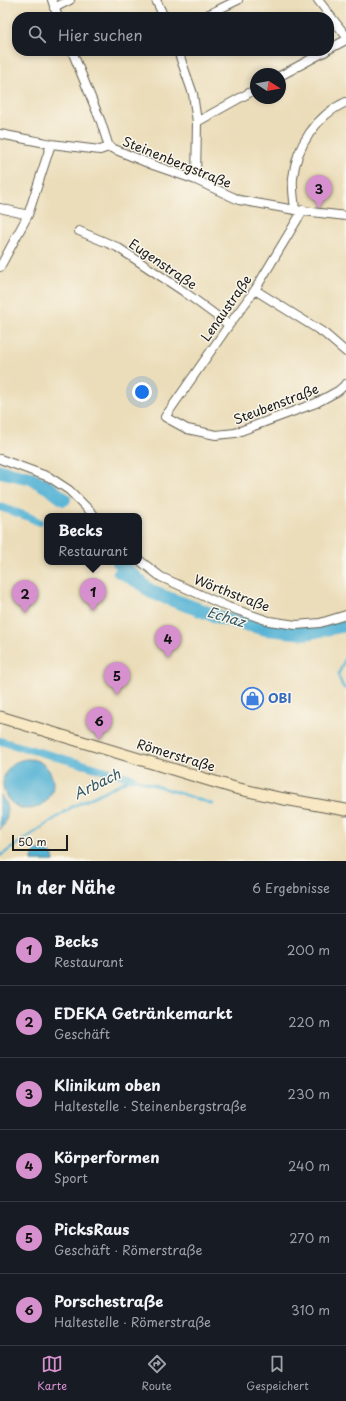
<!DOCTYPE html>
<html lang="de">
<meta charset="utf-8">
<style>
:root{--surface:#171b24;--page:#242831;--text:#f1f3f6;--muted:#9ea1a6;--line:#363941;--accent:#d690ce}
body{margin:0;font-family:"Playpen Sans",sans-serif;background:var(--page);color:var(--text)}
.compass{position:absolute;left:250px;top:68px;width:36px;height:36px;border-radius:50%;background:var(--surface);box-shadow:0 2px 6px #0003;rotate:101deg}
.scale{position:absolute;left:12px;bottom:10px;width:56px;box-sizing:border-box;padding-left:4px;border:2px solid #1c1c1c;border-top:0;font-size:11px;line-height:14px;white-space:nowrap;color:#1c1c1c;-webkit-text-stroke:3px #fbf7ec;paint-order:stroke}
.you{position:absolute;left:142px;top:392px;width:14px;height:14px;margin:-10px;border:3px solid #fff;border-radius:50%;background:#1a73e8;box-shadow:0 0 0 6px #1a73e833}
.badge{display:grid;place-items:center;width:26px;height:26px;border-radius:50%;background:var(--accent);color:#111;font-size:13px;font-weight:700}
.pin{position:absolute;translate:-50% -33px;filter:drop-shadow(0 1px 2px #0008)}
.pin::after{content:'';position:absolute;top:21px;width:14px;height:12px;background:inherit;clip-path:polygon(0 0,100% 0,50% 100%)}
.popup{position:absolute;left:44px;top:513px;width:98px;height:52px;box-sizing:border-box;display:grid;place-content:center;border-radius:8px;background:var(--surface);filter:drop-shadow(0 1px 3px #0005);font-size:13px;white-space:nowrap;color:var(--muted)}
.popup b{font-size:15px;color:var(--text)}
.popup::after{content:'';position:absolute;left:50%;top:100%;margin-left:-8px;border:8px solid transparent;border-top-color:var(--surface)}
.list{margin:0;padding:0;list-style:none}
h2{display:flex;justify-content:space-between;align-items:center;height:52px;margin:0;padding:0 16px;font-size:17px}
h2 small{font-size:13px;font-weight:400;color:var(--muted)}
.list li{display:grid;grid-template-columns:26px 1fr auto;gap:12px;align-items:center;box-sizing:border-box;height:72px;padding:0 16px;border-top:1px solid var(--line)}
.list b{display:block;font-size:15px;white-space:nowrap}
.list p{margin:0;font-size:13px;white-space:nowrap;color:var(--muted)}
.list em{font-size:13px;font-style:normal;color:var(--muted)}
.icon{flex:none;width:22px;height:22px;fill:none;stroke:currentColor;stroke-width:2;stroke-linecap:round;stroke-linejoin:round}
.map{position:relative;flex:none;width:346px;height:861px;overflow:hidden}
.search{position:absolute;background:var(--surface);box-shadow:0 2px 6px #0003;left:12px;right:12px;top:12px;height:44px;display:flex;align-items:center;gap:10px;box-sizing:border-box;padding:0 14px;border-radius:16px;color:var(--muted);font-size:15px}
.sheet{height:484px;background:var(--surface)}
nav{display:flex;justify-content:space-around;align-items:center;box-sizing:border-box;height:56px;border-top:1px solid var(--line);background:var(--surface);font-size:11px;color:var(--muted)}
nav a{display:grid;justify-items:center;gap:2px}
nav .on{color:var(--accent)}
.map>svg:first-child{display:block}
</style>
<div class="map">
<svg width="346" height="861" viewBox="0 0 346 861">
<rect width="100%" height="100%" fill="#fbf7ec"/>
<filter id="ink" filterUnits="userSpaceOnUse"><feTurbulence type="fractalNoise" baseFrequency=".025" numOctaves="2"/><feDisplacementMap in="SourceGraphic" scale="8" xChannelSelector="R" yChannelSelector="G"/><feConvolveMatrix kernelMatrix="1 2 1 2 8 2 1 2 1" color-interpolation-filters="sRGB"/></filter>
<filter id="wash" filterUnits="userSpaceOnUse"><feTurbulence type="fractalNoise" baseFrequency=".012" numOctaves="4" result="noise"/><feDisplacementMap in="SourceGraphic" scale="16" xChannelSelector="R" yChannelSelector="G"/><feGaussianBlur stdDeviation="0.9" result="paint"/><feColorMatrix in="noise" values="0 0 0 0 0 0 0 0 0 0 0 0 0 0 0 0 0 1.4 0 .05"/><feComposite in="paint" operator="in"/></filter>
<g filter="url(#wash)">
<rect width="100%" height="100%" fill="#ebddb9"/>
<!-- water -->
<path fill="#57b4d5" stroke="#3a6878" d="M3 784a25 25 0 1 1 50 0a25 25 0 1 1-50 0Z
M 0,794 C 9,806 10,819 0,830 Z
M 42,849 C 49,850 53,854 54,861 L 32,861 C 32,854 35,850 42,849 Z"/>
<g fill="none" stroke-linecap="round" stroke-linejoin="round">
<!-- stream -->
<path stroke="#57b4d5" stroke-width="2.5" d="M 346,657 L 338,675 L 343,687 L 346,689
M 0,856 L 72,807 L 132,778 L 213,804"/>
<!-- canal -->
<path stroke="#57b4d5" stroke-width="8" d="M 0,507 L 29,517 L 39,522
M 117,573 L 151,592
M 0,741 L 132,778"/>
<!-- river -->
<path stroke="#57b4d5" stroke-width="14" d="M 0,471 L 31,478 L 49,488 L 64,499
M 119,562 L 151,592 L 222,618 L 266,629 L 306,633 L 346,625"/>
</g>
</g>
<g filter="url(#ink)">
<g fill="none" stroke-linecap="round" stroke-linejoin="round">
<defs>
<path id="street" d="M 52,0 L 58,17
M 156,0 L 164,17
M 318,0 L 346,36
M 54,8 L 70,0
M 203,17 L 238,0
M 329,49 L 346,40
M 72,51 L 101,122 L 109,147
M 178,51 L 193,94 L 197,122 L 196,180
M 280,76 L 326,51
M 197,122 L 256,89
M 0,134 L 51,144 L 100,150 L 109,147 L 153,165 L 196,180 L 239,200 L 295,210 L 346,216
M 0,208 L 28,215
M 295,210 C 294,199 292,188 293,178 C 296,146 317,115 346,102
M 303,210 L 255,290 L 229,325 L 165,417 L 187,429 L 216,435 L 235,433 L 316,403 L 338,391 L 346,384
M 79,231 L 117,247 L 183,291 L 229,325
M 0,267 L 28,215 L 51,144
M 255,290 L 324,333 L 346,352
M 0,459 L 49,477 L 69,490 L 95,516
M 139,560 L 161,577 L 228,607 L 269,621 L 296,625 L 320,623 L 346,615"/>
<path id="secondary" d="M 0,717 L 235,788 L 279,798 L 346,810"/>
</defs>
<!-- street casing -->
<use href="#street" stroke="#646053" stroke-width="10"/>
<!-- secondary casing -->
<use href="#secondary" stroke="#646053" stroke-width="13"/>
<!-- street -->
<use href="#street" stroke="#fff" stroke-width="8"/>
<!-- secondary -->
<use href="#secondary" stroke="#f8e8c3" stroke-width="11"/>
</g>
</g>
<!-- icons -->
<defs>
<symbol id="shop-ring" viewBox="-11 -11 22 22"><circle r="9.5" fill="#fbf7ec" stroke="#3f7fe0" stroke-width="1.5"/><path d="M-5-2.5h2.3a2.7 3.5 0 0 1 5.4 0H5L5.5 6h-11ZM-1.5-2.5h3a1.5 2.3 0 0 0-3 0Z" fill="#3f7fe0"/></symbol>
</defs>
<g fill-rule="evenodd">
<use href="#shop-ring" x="240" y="686" width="25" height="25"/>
</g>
<g text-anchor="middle" stroke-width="3" stroke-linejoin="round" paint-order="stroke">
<!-- street labels -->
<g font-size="13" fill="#1c1c1c" stroke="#fbf7ec">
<text transform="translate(177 162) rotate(22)" y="5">Steinenbergstraße</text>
<text transform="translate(163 264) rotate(34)" y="5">Eugenstraße</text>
<text transform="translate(226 308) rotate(-55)" y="5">Lenaustraße</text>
<text transform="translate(276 404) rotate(-21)" y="5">Steubenstraße</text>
<text transform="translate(232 593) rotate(21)" y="5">Wörthstraße</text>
<text transform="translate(176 755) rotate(17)" y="5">Römerstraße</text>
</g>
<!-- shop labels -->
<g font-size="13" font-weight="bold" fill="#366cbe" stroke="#fbf7ec" text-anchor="start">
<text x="268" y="703">OBI</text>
</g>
<!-- water labels -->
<g font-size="14" font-style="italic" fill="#345966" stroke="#fbf7ec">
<text transform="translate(226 617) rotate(17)" y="5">Echaz</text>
<text transform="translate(97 784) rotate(-26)" y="5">Arbach</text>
</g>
</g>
</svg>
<svg class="compass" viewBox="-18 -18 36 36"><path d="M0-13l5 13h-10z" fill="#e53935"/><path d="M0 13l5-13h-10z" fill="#9ea1a6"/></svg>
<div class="scale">50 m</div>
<div class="you"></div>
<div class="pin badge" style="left:93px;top:611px">1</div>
<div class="popup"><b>Becks</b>Restaurant</div>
<div class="pin badge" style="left:25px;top:613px">2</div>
<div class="pin badge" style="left:319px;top:208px">3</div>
<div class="pin badge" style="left:168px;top:658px">4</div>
<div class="pin badge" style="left:117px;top:695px">5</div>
<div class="pin badge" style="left:99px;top:740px">6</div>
<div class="search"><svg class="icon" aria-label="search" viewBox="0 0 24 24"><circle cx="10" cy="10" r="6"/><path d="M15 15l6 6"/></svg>Hier suchen</div>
</div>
<section class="sheet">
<h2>In der Nähe<small>6 Ergebnisse</small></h2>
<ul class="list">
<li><span class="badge">1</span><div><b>Becks</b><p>Restaurant</p></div><em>200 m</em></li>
<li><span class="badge">2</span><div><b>EDEKA Getränkemarkt</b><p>Geschäft</p></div><em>220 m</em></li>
<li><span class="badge">3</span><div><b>Klinikum oben</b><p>Haltestelle · Steinenbergstraße</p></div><em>230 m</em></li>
<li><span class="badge">4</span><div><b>Körperformen</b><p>Sport</p></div><em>240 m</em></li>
<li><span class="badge">5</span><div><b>PicksRaus</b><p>Geschäft · Römerstraße</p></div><em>270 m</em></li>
<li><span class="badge">6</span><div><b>Porschestraße</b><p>Haltestelle · Römerstraße</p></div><em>310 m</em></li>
</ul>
</section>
<nav>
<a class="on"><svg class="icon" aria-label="map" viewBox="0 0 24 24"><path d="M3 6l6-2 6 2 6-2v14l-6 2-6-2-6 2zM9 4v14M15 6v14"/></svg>Karte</a>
<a><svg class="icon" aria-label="directions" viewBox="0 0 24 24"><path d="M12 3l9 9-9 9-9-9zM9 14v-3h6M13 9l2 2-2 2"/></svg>Route</a>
<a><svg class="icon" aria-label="saved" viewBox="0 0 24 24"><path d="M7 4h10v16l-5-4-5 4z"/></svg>Gespeichert</a>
</nav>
